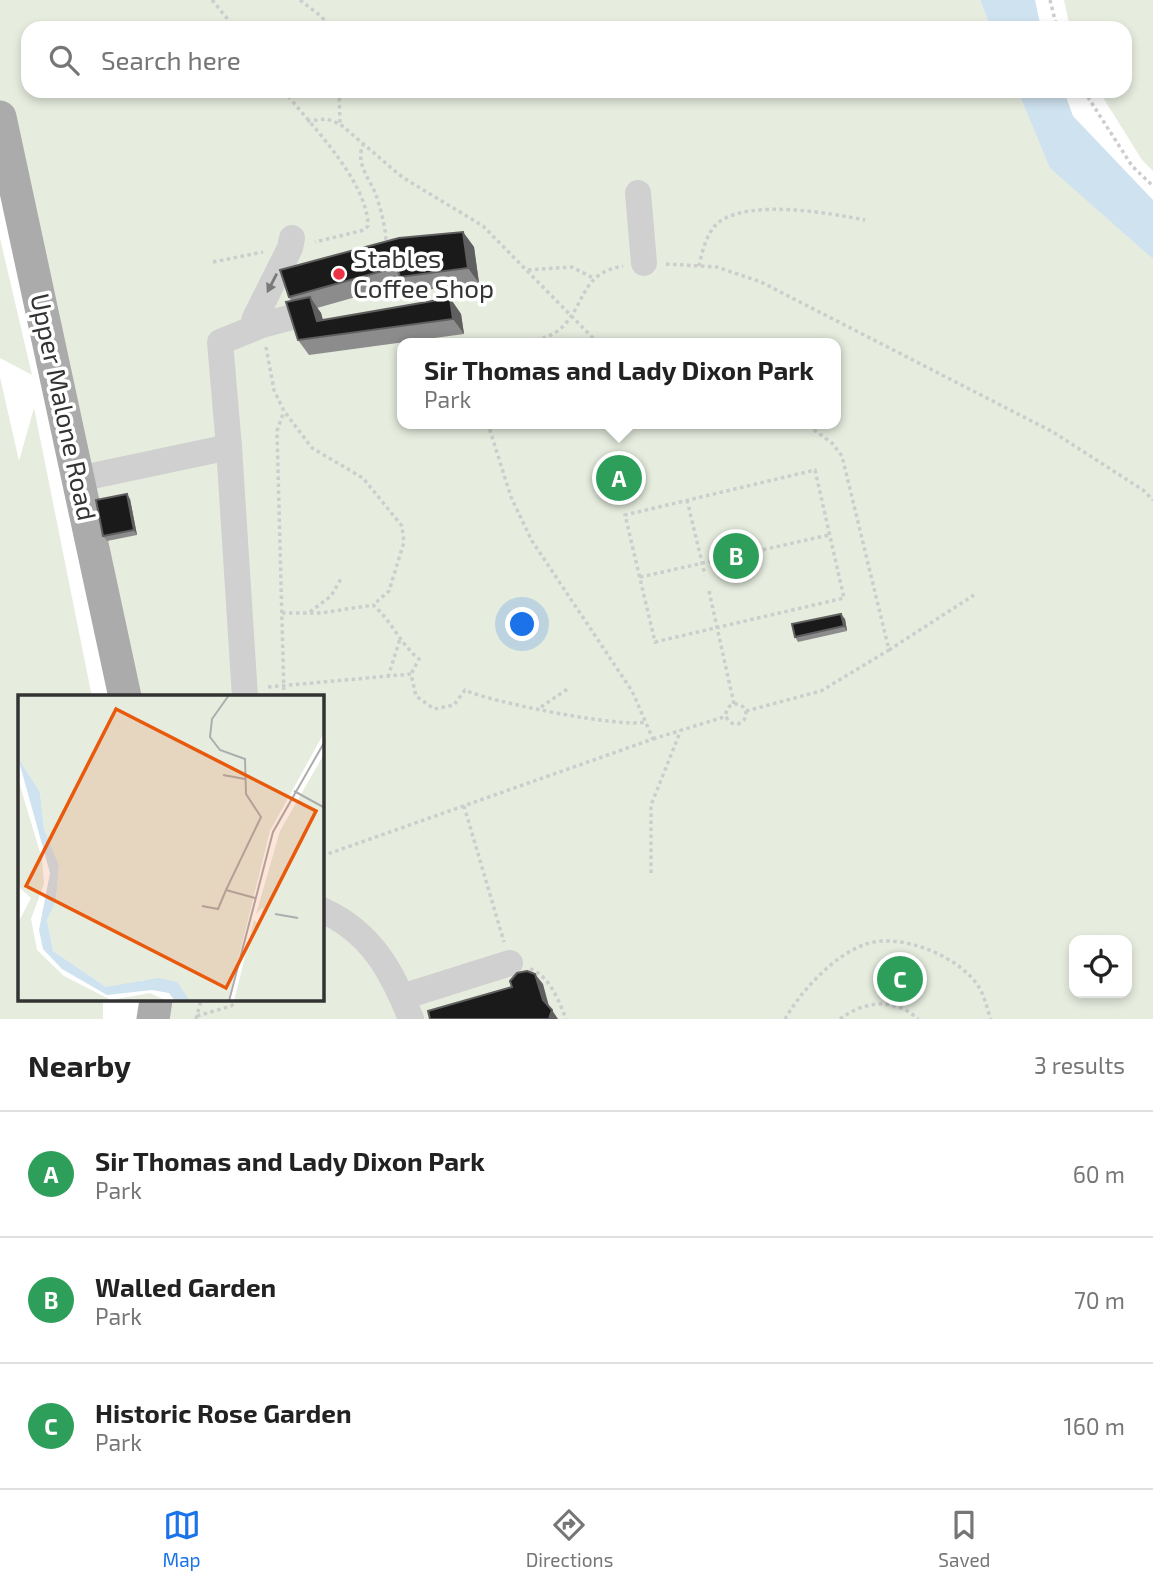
<!DOCTYPE html>
<style>
:root{--surface:#fff;--page:#f2f2f2;--text:#222;--muted:#767676;--line:#e0e0e0;--accent:#1a73e8}
body{margin:0;font-family:"Exo 2",sans-serif;background:var(--page);color:var(--text)}
.controls{position:absolute;right:21px;bottom:21px;display:grid;overflow:hidden;border-radius:14px;box-shadow:0 4px 10px #0003}
.controls button{width:63px;height:63px;display:grid;place-items:center;padding:0;border:0;border-bottom:2px solid var(--line);background:var(--surface);color:var(--text);font:35px sans-serif}
.you{position:absolute;left:523px;top:625px;width:24px;height:24px;margin:-18px;border:5px solid #fff;border-radius:50%;background:#1a73e8;box-shadow:0 0 0 10px #1a73e833}
.badge{display:grid;place-items:center;width:46px;height:46px;border-radius:50%;background:var(--accent);color:#fff;font-size:23px;font-weight:700}
.pin{position:absolute;translate:-50% -50%;border:4px solid #fff;box-shadow:0 2px 7px #0006}
.popup{position:absolute;left:397px;top:338px;width:444px;height:91px;box-sizing:border-box;display:grid;place-content:center;border-radius:14px;background:var(--surface);filter:drop-shadow(0 2px 5px #0005);font-size:23px;white-space:nowrap;color:var(--muted)}
.popup b{font-size:26px;color:var(--text)}
.popup::after{content:'';position:absolute;left:50%;top:100%;margin-left:-14px;border:14px solid transparent;border-top-color:var(--surface)}
.list{margin:0;padding:0;list-style:none}
h2{display:flex;justify-content:space-between;align-items:center;height:91px;margin:0;padding:0 28px;font-size:30px}
h2 small{font-size:23px;font-weight:400;color:var(--muted)}
.list li{display:grid;grid-template-columns:46px 1fr auto;gap:21px;align-items:center;box-sizing:border-box;height:126px;padding:0 28px;border-top:2px solid var(--line)}
.list b{display:block;font-size:26px;white-space:nowrap}
.list p{margin:0;font-size:23px;white-space:nowrap;color:var(--muted)}
.list em{font-size:23px;font-style:normal;color:var(--muted)}
.icon{flex:none;width:38px;height:38px;fill:none;stroke:currentColor;stroke-width:2;stroke-linecap:round;stroke-linejoin:round}
.map{position:relative;flex:none;width:1153px;height:1019px;overflow:hidden}
.search{position:absolute;background:var(--surface);box-shadow:0 4px 10px #0003;left:21px;right:21px;top:21px;height:77px;display:flex;align-items:center;gap:18px;box-sizing:border-box;padding:0 24px;border-radius:21px;color:var(--muted);font-size:26px}
.sheet{height:469px;background:var(--surface)}
nav{display:flex;justify-content:space-around;align-items:center;box-sizing:border-box;height:98px;border-top:2px solid var(--line);background:var(--surface);font-size:19px;color:var(--muted)}
nav a{display:grid;justify-items:center;gap:4px}
nav .on{color:var(--accent)}
.map>svg:first-child{display:block}
</style>
<div class="map">
<svg width="1153" height="1019" viewBox="0 0 1153 1019">
<rect width="100%" height="100%" fill="#fff"/>
<!-- green -->
<path fill="#e6ecde" fill-rule="evenodd" d="M 0,0 L 980,0 L 991,28 L 28,28 L 28,91 L 1018,91 L 1051,168 L 1153,259 L 1153,1019 L 168,1019 L 170,1000 L 322,1000 L 322,697 L 135,697 L 0,106 ZM 402,343 L 836,343 L 836,424 L 402,424 ZM 1074,940 L 1127,940 L 1127,993 L 1074,993 Z
M 1064,0 L 1153,0 L 1153,171 L 1142,160 L 1099,91 L 1125,91 L 1125,28 L 1070,28 Z
M 0,238 L 32,375 L 0,358 Z
M 0,377 L 19,461 L 34,408 L 92,697 L 19,697 L 19,1000 L 103,1000 L 103,1019 L 0,1019 Z"/>
<!-- water -->
<path fill="#cee2ef" d="M 980,0 L 1035,0 L 1041,28 L 991,28 Z
M 1018,91 L 1064,91 L 1073,116 L 1153,200 L 1153,259 L 1050,168 Z"/>
<g fill="none" stroke-linecap="round" stroke-linejoin="round">
<!-- path -->
<path stroke="#cdcdcd" stroke-width="3.5" stroke-dasharray="3.5 3.5" stroke-linecap="butt" d="M 212,0 L 235,28
M 300,0 L 322,17 L 329,28
M 1050,0 L 1057,28
M 284,91 C 311,125 368,182 368,226 L 364,230 L 315,242
M 339,91 L 340,124
M 1084,91 L 1132,166 L 1153,186
M 307,121 L 327,119 L 340,124 L 402,177 L 483,226 L 598,343
M 364,143 C 354,162 369,177 376,195 C 381,209 386,229 386,243
M 213,262 L 263,252
M 666,264 L 717,267 L 761,282 L 1053,432 L 1143,490 L 1153,500
M 699,266 C 702,252 707,231 719,222 C 750,199 830,213 865,220
M 528,270 L 572,267 L 593,278
M 529,342 C 540,339 550,337 559,330 C 587,306 578,274 623,266
M 266,347 L 274,390 L 284,411 L 312,448 L 363,478 L 402,526 L 404,542 L 389,591 L 373,605
M 815,470 L 844,598 L 655,642 L 625,515 Z
M 687,500 L 705,575
M 640,577 L 829,535
M 709,591 L 734,704
M 310,612 L 331,596 L 342,577
M 282,613 L 321,613 L 373,605 C 392,621 400,644 419,659 L 411,674
M 889,650 L 974,595
M 388,677 L 400,639
M 268,687 L 411,674 L 416,696 L 434,709 L 454,705 L 465,690 C 490,702 620,728 645,722
M 284,697 L 277,431 L 284,411
M726 714a10 10 0 1 1 20 0a10 10 0 1 1-20 0Z
M 541,707 L 569,688
M 746,711 L 821,691 L 889,650 L 842,456 L 832,443 L 806,424
M 653,739 L 727,716
M 464,806 L 504,942
M 322,856 L 653,739 L 632,691 L 532,541 L 511,497 L 488,424
M 651,873 L 651,805 L 681,730
M 530,969 C 549,975 559,1001 566,1019
M 197,1016 L 231,1006 L 238,1000
M 196,1019 L 201,1000
M 785,1019 C 801,991 835,954 866,944 C 901,932 962,957 980,989 C 985,998 987,1009 991,1019
M 840,1019 C 864,1001 894,997 918,1019"/>
<!-- minor -->
<path stroke="#d0d0d0" stroke-width="26" d="M 638,193 L 644,263
M 252,329 L 255,318 L 290,248 L 292,238
M 229,447 L 245,697
M 78,479 L 229,447 L 220,342 L 262,325 L 300,315
M 322,910 C 371,932 392,971 411,1019
M 402,997 L 510,963"/>
<!-- major -->
<path stroke="#ababab" stroke-width="33" d="M 0,117 L 125,697
M 153,1019 L 156,1000"/>
</g>
<!-- wall -->
<path fill="#8c8c8c" d="M 463,232 L 474,247 L 479,283 L 411,292 L 405,283 L 317,308 L 321,313 L 323,320 L 450,298 L 461,314 L 464,334 L 309,355 L 298,340 L 291,301 L 289,297 Z
M 130,499 L 137,535 L 107,541 L 103,536 Z
M 845,619 L 847,631 L 798,642 L 795,637 Z"/>
<!-- shaded-wall -->
<path fill="#5f5f5f" d="M 463,232 L 474,247 L 479,283 L 468,268 Z
M 310,297 L 321,313 L 327,336 L 317,321 Z
M 450,298 L 461,314 L 464,334 L 453,319 Z
M 127,494 L 130,499 L 137,535 L 134,530 Z
M 841,614 L 845,619 L 847,631 L 844,626 Z
M 535,974 L 543,984 L 550,1010 L 543,1000 Z
M 552,1010 L 558,1019 L 549,1019 Z"/>
<!-- building -->
<path fill="#1a1a1a" stroke="#5f5f5f" stroke-width="2" d="M 463,232 L 468,268 L 400,277 L 397,267 L 289,297 L 280,270 L 399,238 Z
M 310,297 L 317,321 L 450,298 L 453,319 L 298,340 L 286,302 Z
M 127,494 L 134,530 L 103,536 L 96,500 Z
M 841,614 L 844,626 L 795,637 L 792,624 Z
M 527,971 L 535,974 L 543,1000 L 552,1010 L 549,1019 L 430,1019 L 428,1011 L 512,987 L 510,981 L 517,973 Z"/>
<!-- one-way arrows -->
<defs><path id="oneway-solid" d="M-6-.8H1V-3.2L6.5 0L1 3.2V.8H-6Z" transform="scale(1.75)"/></defs>
<use fill="#7a7a7a" href="#oneway-solid" transform="translate(272 283) rotate(117)"/>
<!-- markers -->
<circle fill="#ea3445" stroke="#fff" stroke-width="2.5" cx="339" cy="274" r="7"/>
<g text-anchor="middle" stroke-width="7" stroke-linejoin="round" paint-order="stroke">
<!-- poi labels -->
<g font-size="26" fill="#333" stroke="#fff" text-anchor="start">
<text x="353" y="268">Stables<tspan x="353" dy="30">Coffee Shop</tspan></text>
</g>
<!-- street labels -->
<g font-size="26" fill="#333" stroke="#fff">
<text transform="translate(63 407) rotate(78)" y="9">Upper Malone Road</text>
</g>
</g>
<!-- overview -->
<g transform="translate(18 695)">
<rect width="306" height="306" fill="#fff"/>
<path d="M 0,0 L 306,0 L 306,38 L 252,136 L 210,306 L 172,306 L 126,285 L 104,292 L 88,292 L 35,256 L 29,225 L 38,206 L 41,170 L 26,134 L 22,97 L 0,63 ZM 306,59 L 306,306 L 216,306 L 236,225 L 241,230 L 245,212 L 238,219 L 262,136 ZM 0,84 L 24,164 L 26,189 L 13,224 L 19,255 L 46,281 L 93,305 L 132,298 L 149,306 L 0,306 L 0,228 L 13,203 L 0,191 Z" fill="#e6ecde"/>
<path d="M 0,63 L 22,97 L 26,134 L 41,170 L 38,206 L 29,225 L 35,256 L 88,292 L 140,283 L 159,287 L 172,306 L 157,306 L 151,298 L 134,295 L 89,300 L 44,274 L 25,254 L 21,235 L 32,178 Z" fill="#cee2ef"/>
<path fill="none" stroke="#adadad" stroke-width="2" d="M 205,80 L 227,84M 276,96 L 307,113M 208,195 L 243,122 L 228,99 L 227,64 L 202,55 L 192,42 L 194,24 L 211,0M 184,211 L 200,214 L 208,195 L 237,203M 257,219 L 280,223M 211,306 L 255,137 L 307,46"/>
<path fill="#e8590c" fill-opacity="0.15" stroke="#e8590c" stroke-width="3.5" d="M 98,14 L 298,116 L 208,293 L 8,191 Z"/>
<rect width="306" height="306" fill="none" stroke="#333" stroke-width="3.5"/>
</g>
</svg>
<div class="controls">
<button><svg class="icon" aria-label="locate" viewBox="0 0 24 24"><circle cx="12" cy="12" r="6"/><path d="M12 2v4M12 18v4M2 12h4M18 12h4"/></svg></button>
</div>
<div class="you"></div>
<div class="pin badge" style="left:619px;top:478px;background:#2e9e5b">A</div>
<div class="popup"><b>Sir Thomas and Lady Dixon Park</b>Park</div>
<div class="pin badge" style="left:736px;top:556px;background:#2e9e5b">B</div>
<div class="pin badge" style="left:900px;top:979px;background:#2e9e5b">C</div>
<div class="search"><svg class="icon" aria-label="search" viewBox="0 0 24 24"><circle cx="10" cy="10" r="6"/><path d="M15 15l6 6"/></svg>Search here</div>
</div>
<section class="sheet">
<h2>Nearby<small>3 results</small></h2>
<ul class="list">
<li><span class="badge" style="background:#2e9e5b">A</span><div><b>Sir Thomas and Lady Dixon Park</b><p>Park</p></div><em>60 m</em></li>
<li><span class="badge" style="background:#2e9e5b">B</span><div><b>Walled Garden</b><p>Park</p></div><em>70 m</em></li>
<li><span class="badge" style="background:#2e9e5b">C</span><div><b>Historic Rose Garden</b><p>Park</p></div><em>160 m</em></li>
</ul>
</section>
<nav>
<a class="on"><svg class="icon" aria-label="map" viewBox="0 0 24 24"><path d="M3 6l6-2 6 2 6-2v14l-6 2-6-2-6 2zM9 4v14M15 6v14"/></svg>Map</a>
<a><svg class="icon" aria-label="directions" viewBox="0 0 24 24"><path d="M12 3l9 9-9 9-9-9zM9 14v-3h6M13 9l2 2-2 2"/></svg>Directions</a>
<a><svg class="icon" aria-label="saved" viewBox="0 0 24 24"><path d="M7 4h10v16l-5-4-5 4z"/></svg>Saved</a>
</nav>
